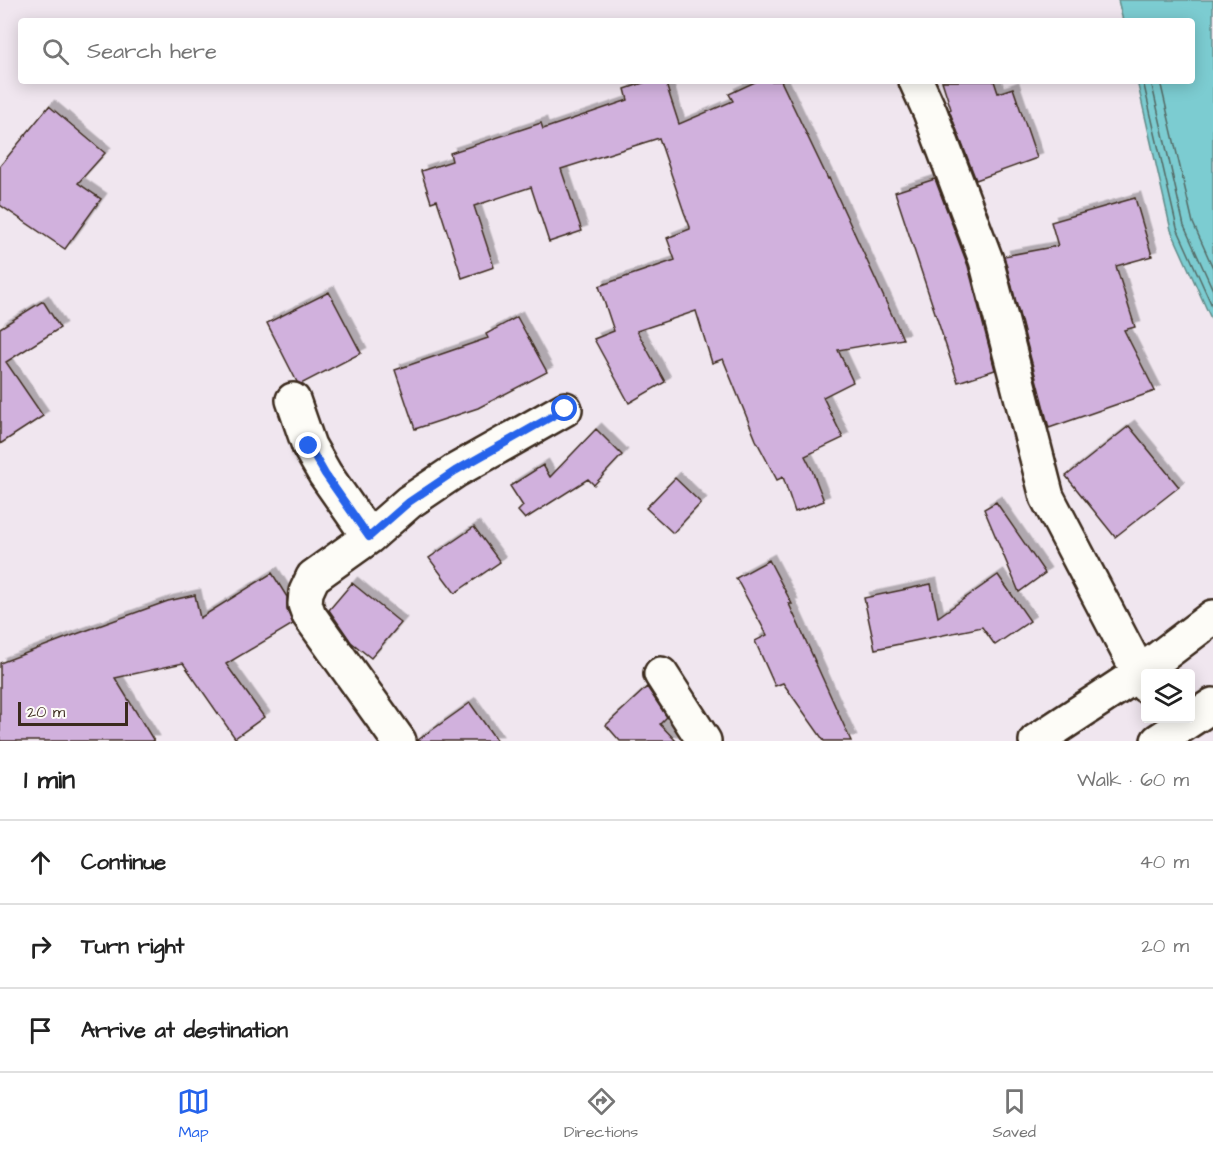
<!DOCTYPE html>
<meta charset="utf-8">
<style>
:root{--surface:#fff;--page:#f2f2f2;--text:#222;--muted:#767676;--line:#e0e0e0;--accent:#2563eb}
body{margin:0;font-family:"Architects Daughter",sans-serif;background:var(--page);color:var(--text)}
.controls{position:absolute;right:18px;bottom:18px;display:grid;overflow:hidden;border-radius:6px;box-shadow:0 3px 15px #0003}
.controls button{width:54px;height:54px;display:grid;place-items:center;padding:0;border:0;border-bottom:2px solid var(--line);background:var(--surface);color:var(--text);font:30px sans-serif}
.scale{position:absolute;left:18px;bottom:15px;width:110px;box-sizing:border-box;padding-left:6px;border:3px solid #3b2a1e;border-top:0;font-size:16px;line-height:21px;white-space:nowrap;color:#3b2a1e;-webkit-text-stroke:4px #fdfcf7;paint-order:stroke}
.stop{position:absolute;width:18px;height:18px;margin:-14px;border:4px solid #2563eb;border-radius:50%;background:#fff}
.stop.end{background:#2563eb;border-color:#fff;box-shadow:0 2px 6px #0008}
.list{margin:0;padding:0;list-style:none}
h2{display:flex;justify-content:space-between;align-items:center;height:78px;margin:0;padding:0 24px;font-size:26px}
h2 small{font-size:20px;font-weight:400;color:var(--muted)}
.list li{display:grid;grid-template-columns:39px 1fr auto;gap:18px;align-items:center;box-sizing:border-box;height:84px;padding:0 24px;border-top:2px solid var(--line)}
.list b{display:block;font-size:22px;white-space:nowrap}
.list em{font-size:20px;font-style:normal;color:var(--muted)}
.icon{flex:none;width:33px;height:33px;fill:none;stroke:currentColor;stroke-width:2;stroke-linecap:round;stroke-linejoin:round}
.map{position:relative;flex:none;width:1213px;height:741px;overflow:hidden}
.search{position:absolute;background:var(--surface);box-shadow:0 3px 15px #0003;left:18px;right:18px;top:18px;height:66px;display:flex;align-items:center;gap:15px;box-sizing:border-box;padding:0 21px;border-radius:6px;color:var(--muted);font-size:22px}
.sheet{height:330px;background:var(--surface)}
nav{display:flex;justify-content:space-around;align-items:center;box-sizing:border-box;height:84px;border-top:2px solid var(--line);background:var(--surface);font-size:16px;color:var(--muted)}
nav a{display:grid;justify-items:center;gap:3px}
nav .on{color:var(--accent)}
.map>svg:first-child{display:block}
</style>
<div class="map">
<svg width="1213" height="741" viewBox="0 0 1213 741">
<defs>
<filter id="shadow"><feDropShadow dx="5.5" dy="-5.5" stdDeviation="0" flood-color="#0004"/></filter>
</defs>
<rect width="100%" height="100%" fill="#f0e6ef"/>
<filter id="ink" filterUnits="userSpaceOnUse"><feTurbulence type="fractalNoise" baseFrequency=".0167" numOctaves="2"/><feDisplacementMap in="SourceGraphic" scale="12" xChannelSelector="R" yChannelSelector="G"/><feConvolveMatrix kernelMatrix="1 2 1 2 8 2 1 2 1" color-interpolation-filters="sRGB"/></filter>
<g filter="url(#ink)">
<!-- water -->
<path fill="#7bccd1" stroke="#618b89" stroke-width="1.5" d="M 1118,0 L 1213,0 L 1213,323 L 1171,230 L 1137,81 L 1192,81 L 1192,21 L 1123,21 Z"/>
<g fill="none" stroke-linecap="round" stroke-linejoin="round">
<!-- shore -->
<path stroke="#556b66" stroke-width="1.5" d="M 1143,81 L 1177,228 L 1213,308
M 1151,81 L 1184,226 L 1213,290
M 1160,81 L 1193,223 L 1213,268"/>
</g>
<!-- building -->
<path fill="#d1b1dd" stroke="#3b2a1e" stroke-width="1.5" filter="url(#shadow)" d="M 649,81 L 665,81 L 679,124 L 733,101 L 729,94 L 757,81 L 781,81 L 828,179 L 829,178 L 903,339 L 838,350 L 853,382 L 823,397 L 843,438 L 805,456 L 812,470 L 824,501 L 795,512 L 783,477 L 777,480 L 756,440 L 723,359 L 712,363 L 696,311 L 637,331 L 665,382 L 629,403 L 594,339 L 614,331 L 599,286 L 675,260 L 667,238 L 690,229 L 690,227 L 684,212 L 659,138 L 561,169 L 582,231 L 549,242 L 531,187 L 474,206 L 494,267 L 462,278 L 437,200 L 431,202 L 421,171 L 452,161 L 450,153 L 541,123 L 543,129 L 628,100 L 625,89 Z
M 942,81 L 994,81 L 998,93 L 1013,88 L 1037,158 L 976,180 L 949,110 L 951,109 Z
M 49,106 L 105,153 L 78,183 L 101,199 L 65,249 L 0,205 L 0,166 Z
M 935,179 L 968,266 L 995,370 L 958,382 L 895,192 Z
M 1135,198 L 1152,256 L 1116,266 L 1135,327 L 1124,330 L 1155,391 L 1049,428 L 1004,256 L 1058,246 L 1051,222 Z
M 329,292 L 361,353 L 301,384 L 297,382 L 267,323 Z
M 43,301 L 60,328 L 6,362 L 43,416 L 0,444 L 0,328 Z
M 517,317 L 547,372 L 478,408 L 415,429 L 395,370 L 488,338 L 486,334 Z
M 1129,426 L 1179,487 L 1115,537 L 1066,476 Z
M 596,429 L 622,455 L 594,485 L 588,479 L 525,519 L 518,511 L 523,506 L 510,486 L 543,465 L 550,477 Z
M 675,478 L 701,503 L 673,533 L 646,508 Z
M 996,502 L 1045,573 L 1019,592 L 984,509 Z
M 474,527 L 500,562 L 455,593 L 429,558 Z
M 769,560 L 792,604 L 789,604 L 815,661 L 814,661 L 817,666 L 851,741 L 824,741 L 783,683 L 775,686 L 755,641 L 767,635 L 736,578 Z
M 272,573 L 287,597 L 287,610 L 293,624 L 226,664 L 264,717 L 235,738 L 183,663 L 115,678 L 154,741 L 0,741 L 0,663 L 71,636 L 168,601 L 195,595 L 200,618 Z
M 998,575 L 1030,621 L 995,645 L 982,627 L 875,649 L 864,598 L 931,584 L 938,617 Z
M 352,583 L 401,623 L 371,658 L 351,642 L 329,610 Z
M 647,687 L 667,717 L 660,724 L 676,741 L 620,741 L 606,725 Z
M 470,703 L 497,741 L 417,741 L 418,740 Z"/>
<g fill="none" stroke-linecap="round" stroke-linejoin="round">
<defs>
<path id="minor" d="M 916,81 L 930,112 L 986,260 L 1047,497 L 1146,686
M 293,400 L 309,446 L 325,474 L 369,537
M 661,674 L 704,741
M 399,741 L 309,615 L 305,604 L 306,592 L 313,577 L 369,537 L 409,502 L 455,471 L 565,409"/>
<path id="trunk" d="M 1036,741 L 1138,674 L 1213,617
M 1158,741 L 1213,705"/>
</defs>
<!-- minor casing -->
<use href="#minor" stroke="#3b2a1e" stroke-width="38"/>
<!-- trunk casing -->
<use href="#trunk" stroke="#3b2a1e" stroke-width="38"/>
<!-- minor -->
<use href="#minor" stroke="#fdfcf7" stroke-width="33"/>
<!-- trunk -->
<use href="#trunk" stroke="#fdfcf7" stroke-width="33"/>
</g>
</g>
<g fill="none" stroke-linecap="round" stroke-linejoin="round" filter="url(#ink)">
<!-- route -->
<path stroke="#2563eb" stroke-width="8" d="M 309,446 L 325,474 L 369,537 L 409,502 L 455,471 L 565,409"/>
</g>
</svg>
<div class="controls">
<button><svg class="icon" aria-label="layers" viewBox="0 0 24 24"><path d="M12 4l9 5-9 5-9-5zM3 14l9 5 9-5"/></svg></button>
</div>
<div class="scale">20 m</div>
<div class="stop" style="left:565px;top:409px"></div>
<div class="stop end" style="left:309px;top:446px"></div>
<div class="search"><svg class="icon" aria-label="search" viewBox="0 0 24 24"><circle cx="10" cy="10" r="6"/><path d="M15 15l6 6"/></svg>Search here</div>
</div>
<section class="sheet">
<h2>1 min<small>Walk · 60 m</small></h2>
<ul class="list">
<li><svg class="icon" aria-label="ahead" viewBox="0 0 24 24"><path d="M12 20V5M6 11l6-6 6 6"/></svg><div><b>Continue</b></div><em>40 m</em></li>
<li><svg class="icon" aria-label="right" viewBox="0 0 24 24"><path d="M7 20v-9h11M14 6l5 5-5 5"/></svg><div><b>Turn right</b></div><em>20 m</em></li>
<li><svg class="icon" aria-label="arrive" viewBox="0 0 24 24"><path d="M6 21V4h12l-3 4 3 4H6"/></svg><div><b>Arrive at destination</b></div></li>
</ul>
</section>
<nav>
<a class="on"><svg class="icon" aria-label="map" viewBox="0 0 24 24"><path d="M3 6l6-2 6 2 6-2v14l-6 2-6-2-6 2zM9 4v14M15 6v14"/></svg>Map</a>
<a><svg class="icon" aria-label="directions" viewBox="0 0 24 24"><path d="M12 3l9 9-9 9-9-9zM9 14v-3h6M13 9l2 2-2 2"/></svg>Directions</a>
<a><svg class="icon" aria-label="saved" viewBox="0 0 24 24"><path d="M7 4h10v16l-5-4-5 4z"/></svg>Saved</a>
</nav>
